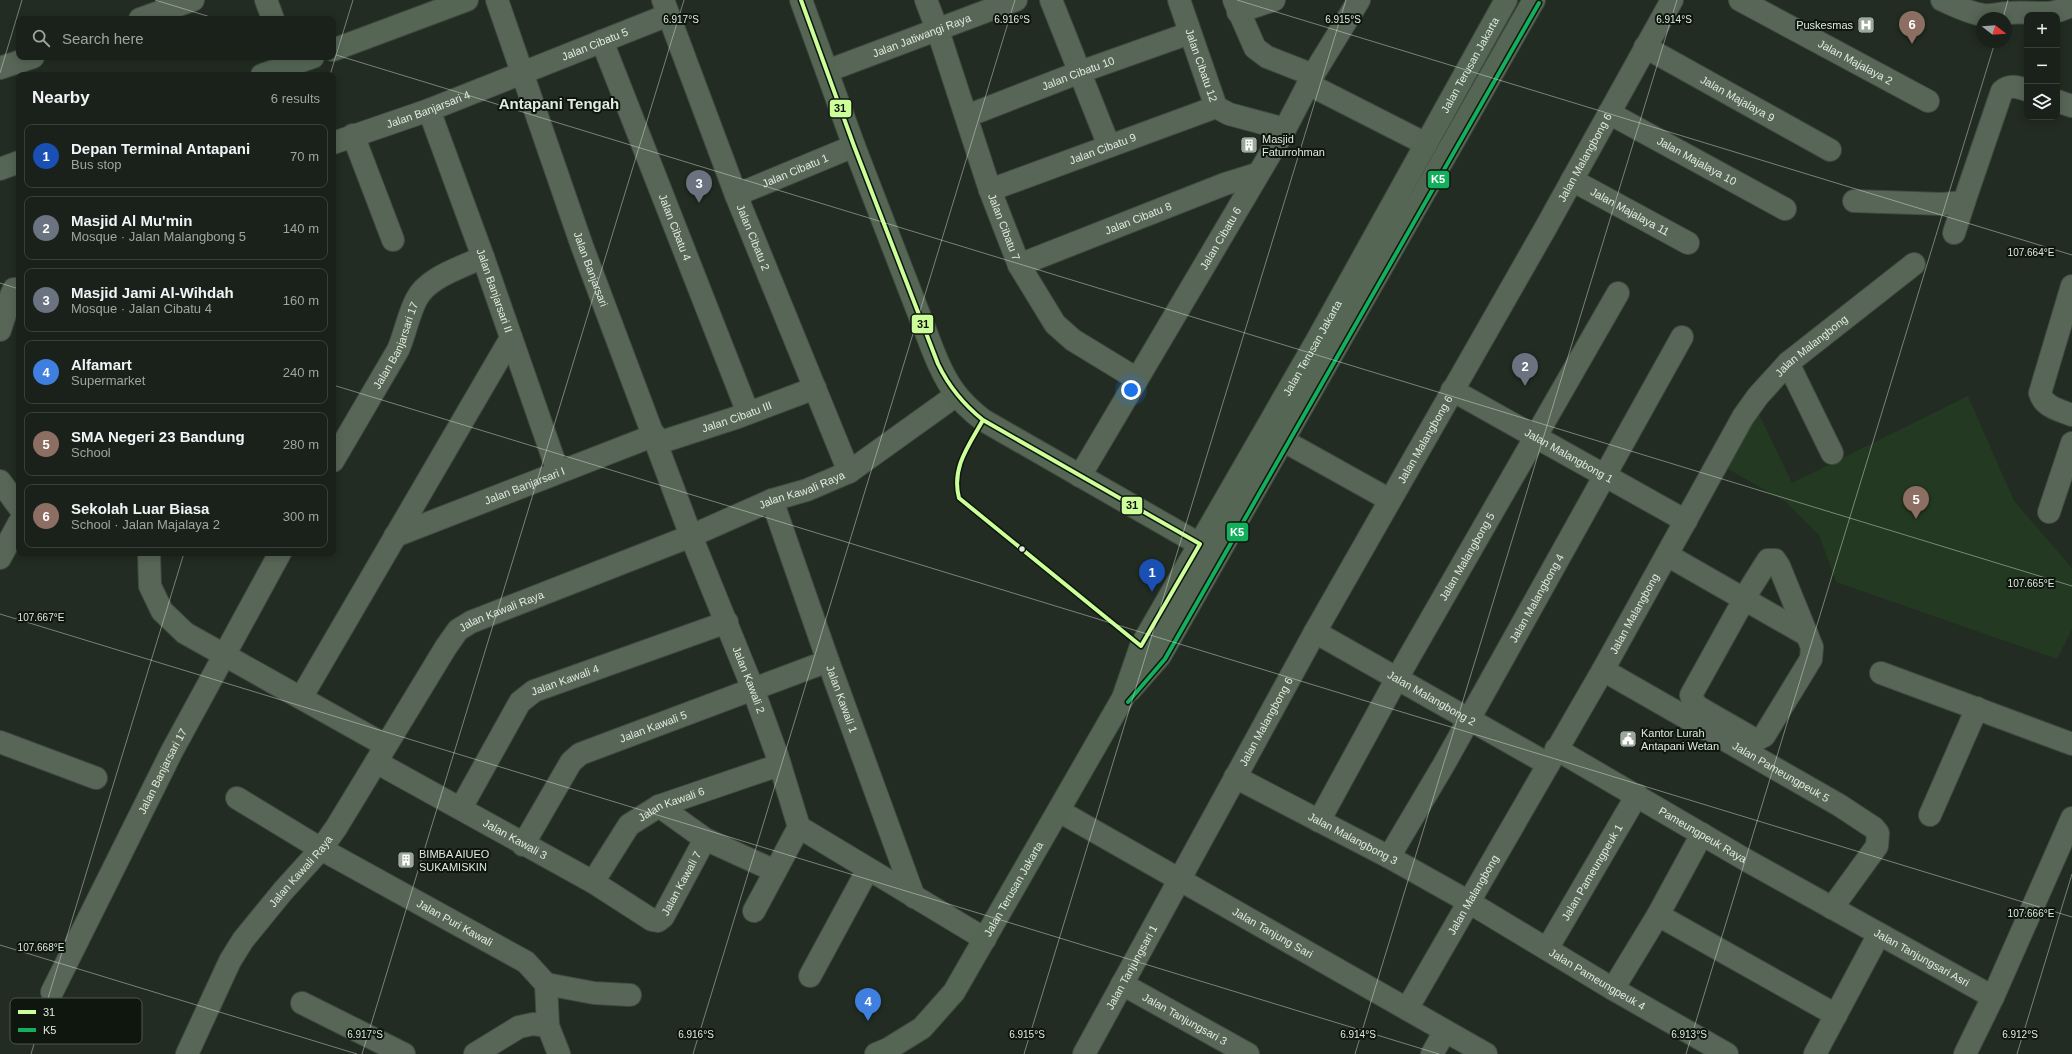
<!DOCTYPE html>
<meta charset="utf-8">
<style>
:root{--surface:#1a211a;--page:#232923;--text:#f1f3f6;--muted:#9fa3a2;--line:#383e39;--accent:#ea580c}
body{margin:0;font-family:Helvetica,sans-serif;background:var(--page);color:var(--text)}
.controls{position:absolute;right:12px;top:12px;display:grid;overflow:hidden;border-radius:8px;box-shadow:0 2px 10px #0003}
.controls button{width:36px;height:36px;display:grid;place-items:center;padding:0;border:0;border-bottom:1px solid var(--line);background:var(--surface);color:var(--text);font:20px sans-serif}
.compass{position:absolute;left:1976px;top:12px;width:36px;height:36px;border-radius:50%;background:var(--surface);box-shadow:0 2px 10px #0003;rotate:107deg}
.you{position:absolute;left:1131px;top:390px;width:14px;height:14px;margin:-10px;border:3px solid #fff;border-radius:50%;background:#1a73e8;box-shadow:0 0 0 6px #1a73e833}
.badge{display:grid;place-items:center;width:26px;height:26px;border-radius:50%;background:var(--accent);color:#fff;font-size:13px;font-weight:700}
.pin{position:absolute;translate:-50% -33px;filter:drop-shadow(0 1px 2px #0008)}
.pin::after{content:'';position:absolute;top:21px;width:14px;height:12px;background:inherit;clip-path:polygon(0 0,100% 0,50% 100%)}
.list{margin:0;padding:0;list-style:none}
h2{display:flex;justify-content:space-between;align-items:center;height:52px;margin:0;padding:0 16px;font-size:17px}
h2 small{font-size:13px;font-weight:400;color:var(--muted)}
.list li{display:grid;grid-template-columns:26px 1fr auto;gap:12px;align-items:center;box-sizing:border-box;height:64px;margin:0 8px 8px;padding:0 8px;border:1px solid var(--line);border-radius:8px}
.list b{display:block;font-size:15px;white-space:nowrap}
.list p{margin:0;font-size:13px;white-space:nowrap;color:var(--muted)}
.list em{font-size:13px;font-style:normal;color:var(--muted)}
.icon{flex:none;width:22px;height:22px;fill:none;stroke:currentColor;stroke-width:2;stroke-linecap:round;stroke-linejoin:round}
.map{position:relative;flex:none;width:2072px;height:1054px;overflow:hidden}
.search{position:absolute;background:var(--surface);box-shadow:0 2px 10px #0003;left:16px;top:16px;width:320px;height:44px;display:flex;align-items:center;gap:10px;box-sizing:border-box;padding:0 14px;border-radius:8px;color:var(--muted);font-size:15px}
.panel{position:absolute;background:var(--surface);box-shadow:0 2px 10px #0003;left:16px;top:72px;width:320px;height:484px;border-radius:8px}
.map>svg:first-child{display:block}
</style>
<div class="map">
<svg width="2072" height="1054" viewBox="0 0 2072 1054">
<rect width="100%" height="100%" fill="#222c22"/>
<!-- built -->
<path fill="#243922" d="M 1968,396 L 2014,501 L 2072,568 L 2072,629 L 2057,659 L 1836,582 L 1819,535 L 1786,502 L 1723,466 L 1756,408 L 1792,483 Z"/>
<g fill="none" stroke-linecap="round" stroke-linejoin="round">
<defs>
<g id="minor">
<path d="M 266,0 L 273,19"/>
<path id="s1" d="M 497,0 L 582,246 L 691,536 L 753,689 L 777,755 L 799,827"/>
<path id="s2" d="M 663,0 L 736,195 L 849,472"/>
<path id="s3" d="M 926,0 L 940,37 L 990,190 L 1019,265 L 1055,324 L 1073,340 L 1137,379"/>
<path d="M 1051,0 L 1109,146"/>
<path id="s4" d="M 1179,0 L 1216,107 L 1229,114 L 1285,129"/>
<path d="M 1234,0 L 1255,48 L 1267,57 L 1313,75"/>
<path id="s5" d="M 1740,0 L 1928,101"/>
<path d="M 1942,0 C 1956,6 1969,13 1983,15 C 1992,16 2000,13 2008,13 C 2033,10 2048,19 2072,5"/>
<path d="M 1238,12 L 1274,0"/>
<path d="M 140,19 L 193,0"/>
<path id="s6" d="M 602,41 L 748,413"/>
<path id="s7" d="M 1645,47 L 1830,150"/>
<path d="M 0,68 L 33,57"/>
<path id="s8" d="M 827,71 L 1016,0"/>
<path d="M 1308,84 L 1426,144"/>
<path d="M 2057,101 L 2072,106"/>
<path id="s9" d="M 429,110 L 483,257 L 558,472"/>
<path id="s10" d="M 1609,113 L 1785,209"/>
<path id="s11" d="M 967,116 L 1080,72 L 1190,33"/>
<path d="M 353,135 L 393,240"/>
<path id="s12" d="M 333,143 L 429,110 L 668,15"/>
<path id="s13" d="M 1572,180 L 1688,243"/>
<path id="s14" d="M 990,190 L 1216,107"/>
<path id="s15" d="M 736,195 L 854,146"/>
<path d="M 1854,201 L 1943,204 L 1964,202 L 2002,91 C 2010,84 2018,87 2027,90"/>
<path d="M 1954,233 L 1964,202"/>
<path id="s16" d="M 1019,265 L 1225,184 L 1257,174"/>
<path d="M 2072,286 L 2040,393 C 2044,407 2059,410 2072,415"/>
<path d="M 0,330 L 12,293 L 14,289 L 19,289"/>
<path d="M 1788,363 L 1832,453"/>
<path id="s17" d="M 1452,390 L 1686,521"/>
<path d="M 1284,441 L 1390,500"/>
<path id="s18" d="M 658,443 L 738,417 L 815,388"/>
<path id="s19" d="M 333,461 L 398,350 C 405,334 408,316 416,300 C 427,277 461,268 483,257"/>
<path id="s20" d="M 1080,476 L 1285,129 L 1313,75 L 1359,0"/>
<path d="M 0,481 L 19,507"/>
<path id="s21" d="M 772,500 L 828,661 L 914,897"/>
<path d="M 2049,512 L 2072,443"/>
<path id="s22" d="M 395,536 L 655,435"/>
<path d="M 149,553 L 150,586 L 162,611 L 185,633 L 385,745"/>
<path d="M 1667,555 L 1807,635"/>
<path d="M 0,558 L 19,523"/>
<path d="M 1768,560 L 1775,560 L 1779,566 L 1812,647 L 1811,659 L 1764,736 L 1758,739 L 1752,738 L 1698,707 L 1693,701 L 1691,695 L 1751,587 Z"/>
<path id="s23" d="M 1315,632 L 1548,764"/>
<path id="s24" d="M 1603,670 L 1839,805 L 1874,828 L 1878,833 L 1877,846 L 1832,908"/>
<path d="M 1881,673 L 2072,744"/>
<path d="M 301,698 L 511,338"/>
<path d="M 0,742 L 96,778"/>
<path id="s25" d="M 1556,749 L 1746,860 L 1993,997"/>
<path id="s26" d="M 376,762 L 593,882 L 652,920 L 658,921 L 663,917 L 705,839"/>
<path id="s27" d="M 1235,777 L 1389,857 L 1462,898 L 1613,989 L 1727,1054"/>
<path id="s28" d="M 237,798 L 321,849 L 526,962 L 546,984 L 548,1026 L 559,1054"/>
<path d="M 659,806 L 705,839 L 775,871"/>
<path id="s29" d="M 461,808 L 520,702 L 534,691 L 727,622"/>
<path id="s30" d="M 1059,811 L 1486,1054"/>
<path d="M 1930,815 L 1977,708"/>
<path id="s31" d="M 1319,821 L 1396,680 L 1618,293"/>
<path d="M 799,827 L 985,939"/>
<path id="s32" d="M 523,845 L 571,762 L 580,754 L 828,661"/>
<path id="s33" d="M 1389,857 L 1443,766 L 1682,337"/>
<path id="s34" d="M 593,882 L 629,825 L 659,806 L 779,765"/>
<path d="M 754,911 L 799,827"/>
<path d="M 1658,915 L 1836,1015"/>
<path id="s35" d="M 1547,949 L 1637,795"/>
<path d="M 810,976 L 868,869"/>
<path d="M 546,984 L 594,993 L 630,995"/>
<path id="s36" d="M 1122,984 L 1248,1054"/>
<path d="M 1613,989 L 1658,915 L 1702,834"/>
<path id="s37" d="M 52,992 L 172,751 L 280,553"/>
<path d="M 302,1003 L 404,1054"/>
<path id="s38" d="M 1407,1009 L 1603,670 L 1743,417 L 1758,396 L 1788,363 L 1914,264"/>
<path id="s39" d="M 187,1054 L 230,961 L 243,940 L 283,891 L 321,849 L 336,828 L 446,647 L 458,630 L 471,622 L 691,536 L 772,500 L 807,490 L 849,472 L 955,396"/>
<path d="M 475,1054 L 519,1027 L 533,1024 L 548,1026"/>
<path id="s40" d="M 1084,1054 L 1315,632 L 1545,229 L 1672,0"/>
<path d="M 1432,1054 L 1445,1031"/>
<path d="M 1815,1054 L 1879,934"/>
<path d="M 1965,1054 L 1993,997 L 2072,818"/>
</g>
<g id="major">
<path d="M 801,0 L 854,146 L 934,353 C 946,383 957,400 983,420 L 1213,552"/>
<path d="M 333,50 L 467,0"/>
<path d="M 262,75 L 313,57"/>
<path d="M 0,169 L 19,162"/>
<path d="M 1130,690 L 1160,656 L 1534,0"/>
<path id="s41" d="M 876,1054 L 888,1049 L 922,1028 L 954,992 L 1123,698 L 1141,646 L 1316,342 L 1506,0"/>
</g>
</defs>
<!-- minor casing -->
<use href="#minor" stroke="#414a41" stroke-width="24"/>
<!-- major casing -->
<use href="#major" stroke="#414a41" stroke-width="24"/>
<!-- minor -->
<use href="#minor" stroke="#586657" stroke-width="22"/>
<!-- major -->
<use href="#major" stroke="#565" stroke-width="22"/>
<defs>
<path id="bus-1" d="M 801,0 L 854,146 L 938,364 C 949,387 963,404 983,420
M 983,420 L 1200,544 L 1141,646 L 959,498 C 951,468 969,445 983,420 Z"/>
<path id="bus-2" d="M 1128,702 L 1165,659 L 1539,3"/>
</defs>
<!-- bus-1 casing -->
<use href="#bus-1" stroke="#0e160e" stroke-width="7"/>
<!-- bus-2 casing -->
<use href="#bus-2" stroke="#0e160e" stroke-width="7"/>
<!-- bus-1 -->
<use href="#bus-1" stroke="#cf9" stroke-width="4"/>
<!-- bus-2 -->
<use href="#bus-2" stroke="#13af5c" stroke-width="4"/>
</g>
<!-- ticks -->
<path fill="none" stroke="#dfebde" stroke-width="1" stroke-opacity="0.45" d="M 155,0 L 217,19M 1237,0 L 2072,255M 2003,18 L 2008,0M 333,54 L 2072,586M 0,73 L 22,0M 330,75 L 353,0M 0,283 L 19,289M 333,385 L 2072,917M 0,614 L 1439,1054M 0,945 L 357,1054M 31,1054 L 184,553M 362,1054 L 684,0M 693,1054 L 1015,0M 1024,1054 L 1346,0M 1355,1054 L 1677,0M 1686,1054 L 1995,42M 2017,1054 L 2072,874"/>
<!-- icons -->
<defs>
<symbol id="hospital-square" viewBox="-11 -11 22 22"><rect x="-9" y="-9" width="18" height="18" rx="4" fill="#9da89c" stroke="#0e160e"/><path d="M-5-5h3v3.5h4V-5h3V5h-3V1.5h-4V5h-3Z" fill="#fff"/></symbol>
<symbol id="building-square" viewBox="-11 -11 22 22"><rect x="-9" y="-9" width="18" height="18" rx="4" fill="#9da89c" stroke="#0e160e"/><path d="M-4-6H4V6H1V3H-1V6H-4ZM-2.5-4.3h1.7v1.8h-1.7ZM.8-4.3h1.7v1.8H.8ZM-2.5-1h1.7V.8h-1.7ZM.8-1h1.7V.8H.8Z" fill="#fff"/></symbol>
<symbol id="civic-square" viewBox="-11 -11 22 22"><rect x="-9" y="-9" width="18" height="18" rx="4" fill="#9da89c" stroke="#0e160e"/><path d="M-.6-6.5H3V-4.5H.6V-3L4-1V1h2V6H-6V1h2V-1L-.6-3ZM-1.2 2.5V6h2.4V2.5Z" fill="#fff"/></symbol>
</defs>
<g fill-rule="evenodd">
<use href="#hospital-square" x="1856" y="15" width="20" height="20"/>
<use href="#building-square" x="1239" y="135" width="20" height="20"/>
<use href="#civic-square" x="1618" y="729" width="20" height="20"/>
<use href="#building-square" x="396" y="850" width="20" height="20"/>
</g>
<!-- markers -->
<circle fill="#dfebde" stroke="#0e160e" stroke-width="1.5" cx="1022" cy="549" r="3.5"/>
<g text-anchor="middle" stroke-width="4" stroke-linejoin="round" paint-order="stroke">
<!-- poi labels -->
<g font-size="11" fill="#dfebde" stroke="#0e160e" text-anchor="start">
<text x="1853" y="29" text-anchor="end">Puskesmas</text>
<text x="1262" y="143">Masjid<tspan x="1262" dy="13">Faturrohman</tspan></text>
<text x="1641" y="737">Kantor Lurah<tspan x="1641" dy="13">Antapani Wetan</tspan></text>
<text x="419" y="858">BIMBA AIUEO<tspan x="419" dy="13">SUKAMISKIN</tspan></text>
</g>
<!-- street labels -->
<g font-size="11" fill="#dfebde" stroke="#0e160e">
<text dy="4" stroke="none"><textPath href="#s8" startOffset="101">Jalan Jatiwangi Raya</textPath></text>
<text dy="4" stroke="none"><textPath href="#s12" startOffset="280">Jalan Cibatu 5</textPath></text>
<text dy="4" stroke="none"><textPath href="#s5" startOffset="131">Jalan Majalaya 2</textPath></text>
<text dy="4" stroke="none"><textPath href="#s4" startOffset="69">Jalan Cibatu 12</textPath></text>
<text dy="4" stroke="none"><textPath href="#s41" startOffset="1163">Jalan Terusan Jakarta</textPath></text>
<text dy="4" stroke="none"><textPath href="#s11" startOffset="119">Jalan Cibatu 10</textPath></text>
<text dy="4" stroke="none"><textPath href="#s7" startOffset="106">Jalan Majalaya 9</textPath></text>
<text dy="4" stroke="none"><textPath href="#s12" startOffset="101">Jalan Banjarsari 4</textPath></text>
<text dy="4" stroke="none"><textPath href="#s14" startOffset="120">Jalan Cibatu 9</textPath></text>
<text dy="4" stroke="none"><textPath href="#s40" startOffset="1027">Jalan Malangbong 6</textPath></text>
<text dy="4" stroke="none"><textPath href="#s10" startOffset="100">Jalan Majalaya 10</textPath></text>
<text dy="4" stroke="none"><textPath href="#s15" startOffset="64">Jalan Cibatu 1</textPath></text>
<text dy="4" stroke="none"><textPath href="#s13" startOffset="66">Jalan Majalaya 11</textPath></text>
<text dy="4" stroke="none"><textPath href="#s16" startOffset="128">Jalan Cibatu 8</textPath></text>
<text dy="4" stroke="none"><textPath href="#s6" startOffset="200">Jalan Cibatu 4</textPath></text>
<text dy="4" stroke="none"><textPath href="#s3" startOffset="240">Jalan Cibatu 7</textPath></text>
<text dy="4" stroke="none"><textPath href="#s2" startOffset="254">Jalan Cibatu 2</textPath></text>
<text dy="4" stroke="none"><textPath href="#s20" startOffset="276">Jalan Cibatu 6</textPath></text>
<text dy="4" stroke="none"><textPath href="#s1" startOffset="285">Jalan Banjarsari</textPath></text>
<text dy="4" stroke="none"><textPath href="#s9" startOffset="192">Jalan Banjarsari II</textPath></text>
<text dy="4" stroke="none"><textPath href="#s19" startOffset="132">Jalan Banjarsari 17</textPath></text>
<text dy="4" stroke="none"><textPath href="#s38" startOffset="780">Jalan Malangbong</textPath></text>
<text dy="4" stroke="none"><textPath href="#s41" startOffset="839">Jalan Terusan Jakarta</textPath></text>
<text dy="4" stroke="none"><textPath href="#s18" startOffset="83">Jalan Cibatu III</textPath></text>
<text dy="4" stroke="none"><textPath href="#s40" startOffset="703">Jalan Malangbong 6</textPath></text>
<text dy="4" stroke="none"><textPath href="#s17" startOffset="134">Jalan Malangbong 1</textPath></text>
<text dy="4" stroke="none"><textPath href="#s22" startOffset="139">Jalan Banjarsari I</textPath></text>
<text dy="4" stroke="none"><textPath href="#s39" startOffset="877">Jalan Kawali Raya</textPath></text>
<text dy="4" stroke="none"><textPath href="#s31" startOffset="303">Jalan Malangbong 5</textPath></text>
<text dy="4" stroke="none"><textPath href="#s33" startOffset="298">Jalan Malangbong 4</textPath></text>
<text dy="4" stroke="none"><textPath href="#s39" startOffset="553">Jalan Kawali Raya</textPath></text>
<text dy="4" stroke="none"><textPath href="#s38" startOffset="456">Jalan Malangbong</textPath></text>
<text dy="4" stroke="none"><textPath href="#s1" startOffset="725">Jalan Kawali 2</textPath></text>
<text dy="4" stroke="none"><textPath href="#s29" startOffset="172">Jalan Kawali 4</textPath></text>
<text dy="4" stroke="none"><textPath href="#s21" startOffset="211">Jalan Kawali 1</textPath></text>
<text dy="4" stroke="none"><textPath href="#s23" startOffset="134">Jalan Malangbong 2</textPath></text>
<text dy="4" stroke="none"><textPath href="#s40" startOffset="379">Jalan Malangbong 6</textPath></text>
<text dy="4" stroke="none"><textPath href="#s32" startOffset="186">Jalan Kawali 5</textPath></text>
<text dy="4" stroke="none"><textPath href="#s37" startOffset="247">Jalan Banjarsari 17</textPath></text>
<text dy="4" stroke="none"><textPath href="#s24" startOffset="205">Jalan Pameungpeuk 5</textPath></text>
<text dy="4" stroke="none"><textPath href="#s34" startOffset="115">Jalan Kawali 6</textPath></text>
<text dy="4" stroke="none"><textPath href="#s25" startOffset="170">Pameungpeuk Raya</textPath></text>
<text dy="4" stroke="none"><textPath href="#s26" startOffset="159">Jalan Kawali 3</textPath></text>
<text dy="4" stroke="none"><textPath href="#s27" startOffset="133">Jalan Malangbong 3</textPath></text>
<text dy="4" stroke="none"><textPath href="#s39" startOffset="217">Jalan Kawali Raya</textPath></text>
<text dy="4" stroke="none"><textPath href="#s35" startOffset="89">Jalan Pameungpeuk 1</textPath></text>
<text dy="4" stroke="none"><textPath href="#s26" startOffset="369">Jalan Kawali 7</textPath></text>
<text dy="4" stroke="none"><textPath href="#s41" startOffset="220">Jalan Terusan Jakarta</textPath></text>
<text dy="4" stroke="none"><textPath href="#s38" startOffset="132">Jalan Malangbong</textPath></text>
<text dy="4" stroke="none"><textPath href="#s28" startOffset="251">Jalan Puri Kawali</textPath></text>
<text dy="4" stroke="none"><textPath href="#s30" startOffset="246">Jalan Tanjung Sari</textPath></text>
<text dy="4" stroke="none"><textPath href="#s25" startOffset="421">Jalan Tanjungsari Asri</textPath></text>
<text dy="4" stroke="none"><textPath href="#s40" startOffset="99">Jalan Tanjungsari 1</textPath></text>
<text dy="4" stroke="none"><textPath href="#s27" startOffset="415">Jalan Pameungpeuk 4</textPath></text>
<text dy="4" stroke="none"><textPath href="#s36" startOffset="72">Jalan Tanjungsari 3</textPath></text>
</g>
<!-- district labels -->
<g font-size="15" font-weight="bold" fill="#dfebde" stroke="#0e160e">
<text x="559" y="109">Antapani Tengah</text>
</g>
</g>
<!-- legend -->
<rect x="10" y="998" width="132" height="46" rx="6" fill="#0e160e" stroke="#4d564c" stroke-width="1"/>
<rect x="18" y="1010" width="18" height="4" fill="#cf9"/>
<rect x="18" y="1028" width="18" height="4" fill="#13af5c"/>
<g font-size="11" fill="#dfebde">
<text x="43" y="1016">31</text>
<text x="43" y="1034">K5</text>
</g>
<g font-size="10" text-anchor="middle" fill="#dfebde" stroke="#0e160e" stroke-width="4" stroke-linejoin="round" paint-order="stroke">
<text x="681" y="23">6.917°S</text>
<text x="1012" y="23">6.916°S</text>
<text x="1343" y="23">6.915°S</text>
<text x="1674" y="23">6.914°S</text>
<text x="2031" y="256">107.664°E</text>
<text x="2031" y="587">107.665°E</text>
<text x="41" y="621">107.667°E</text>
<text x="2031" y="917">107.666°E</text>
<text x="41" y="951">107.668°E</text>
<text x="365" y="1038">6.917°S</text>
<text x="696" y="1038">6.916°S</text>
<text x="1027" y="1038">6.915°S</text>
<text x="1358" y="1038">6.914°S</text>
<text x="1689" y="1038">6.913°S</text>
<text x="2020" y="1038">6.912°S</text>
</g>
<g stroke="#0e160e" stroke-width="1.5">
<rect x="829" y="99" width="23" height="19" rx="4" fill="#cf9"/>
<rect x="1427" y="170" width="23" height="19" rx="4" fill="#13af5c"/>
<rect x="911" y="314" width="23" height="20" rx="4" fill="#cf9"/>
<rect x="1121" y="496" width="22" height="19" rx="4" fill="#cf9"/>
<rect x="1226" y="522" width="23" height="20" rx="4" fill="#13af5c"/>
</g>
<g font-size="11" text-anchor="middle" font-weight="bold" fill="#fff">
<text x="1438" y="183">K5</text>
<text x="1237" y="536">K5</text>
</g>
<g font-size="11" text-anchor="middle" font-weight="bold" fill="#111">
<text x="840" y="112">31</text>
<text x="923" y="328">31</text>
<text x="1132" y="509">31</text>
</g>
</svg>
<div class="controls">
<button>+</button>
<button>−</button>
<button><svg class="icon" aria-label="layers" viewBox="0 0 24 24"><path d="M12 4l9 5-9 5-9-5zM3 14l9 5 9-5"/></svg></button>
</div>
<svg class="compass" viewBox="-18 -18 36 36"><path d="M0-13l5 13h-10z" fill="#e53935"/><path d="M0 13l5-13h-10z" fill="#9fa3a2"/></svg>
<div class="you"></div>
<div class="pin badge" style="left:1152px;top:592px;background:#1a4fb4">1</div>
<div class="pin badge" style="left:1525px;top:386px;background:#6b7280">2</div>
<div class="pin badge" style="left:699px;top:203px;background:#6b7280">3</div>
<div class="pin badge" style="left:868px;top:1021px;background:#3f7fe0">4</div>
<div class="pin badge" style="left:1916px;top:519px;background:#8d6e63">5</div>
<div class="pin badge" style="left:1912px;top:44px;background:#8d6e63">6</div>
<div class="search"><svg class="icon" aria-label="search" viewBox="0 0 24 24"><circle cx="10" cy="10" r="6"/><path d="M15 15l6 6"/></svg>Search here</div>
<section class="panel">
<h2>Nearby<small>6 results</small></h2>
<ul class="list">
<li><span class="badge" style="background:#1a4fb4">1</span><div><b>Depan Terminal Antapani</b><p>Bus stop</p></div><em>70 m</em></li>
<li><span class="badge" style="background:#6b7280">2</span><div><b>Masjid Al Mu'min</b><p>Mosque · Jalan Malangbong 5</p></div><em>140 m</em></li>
<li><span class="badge" style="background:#6b7280">3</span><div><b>Masjid Jami Al-Wihdah</b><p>Mosque · Jalan Cibatu 4</p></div><em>160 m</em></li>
<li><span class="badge" style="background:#3f7fe0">4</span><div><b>Alfamart</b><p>Supermarket</p></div><em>240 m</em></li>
<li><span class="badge" style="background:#8d6e63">5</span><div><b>SMA Negeri 23 Bandung</b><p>School</p></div><em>280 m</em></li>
<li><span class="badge" style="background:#8d6e63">6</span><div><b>Sekolah Luar Biasa</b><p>School · Jalan Majalaya 2</p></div><em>300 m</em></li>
</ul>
</section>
</div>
